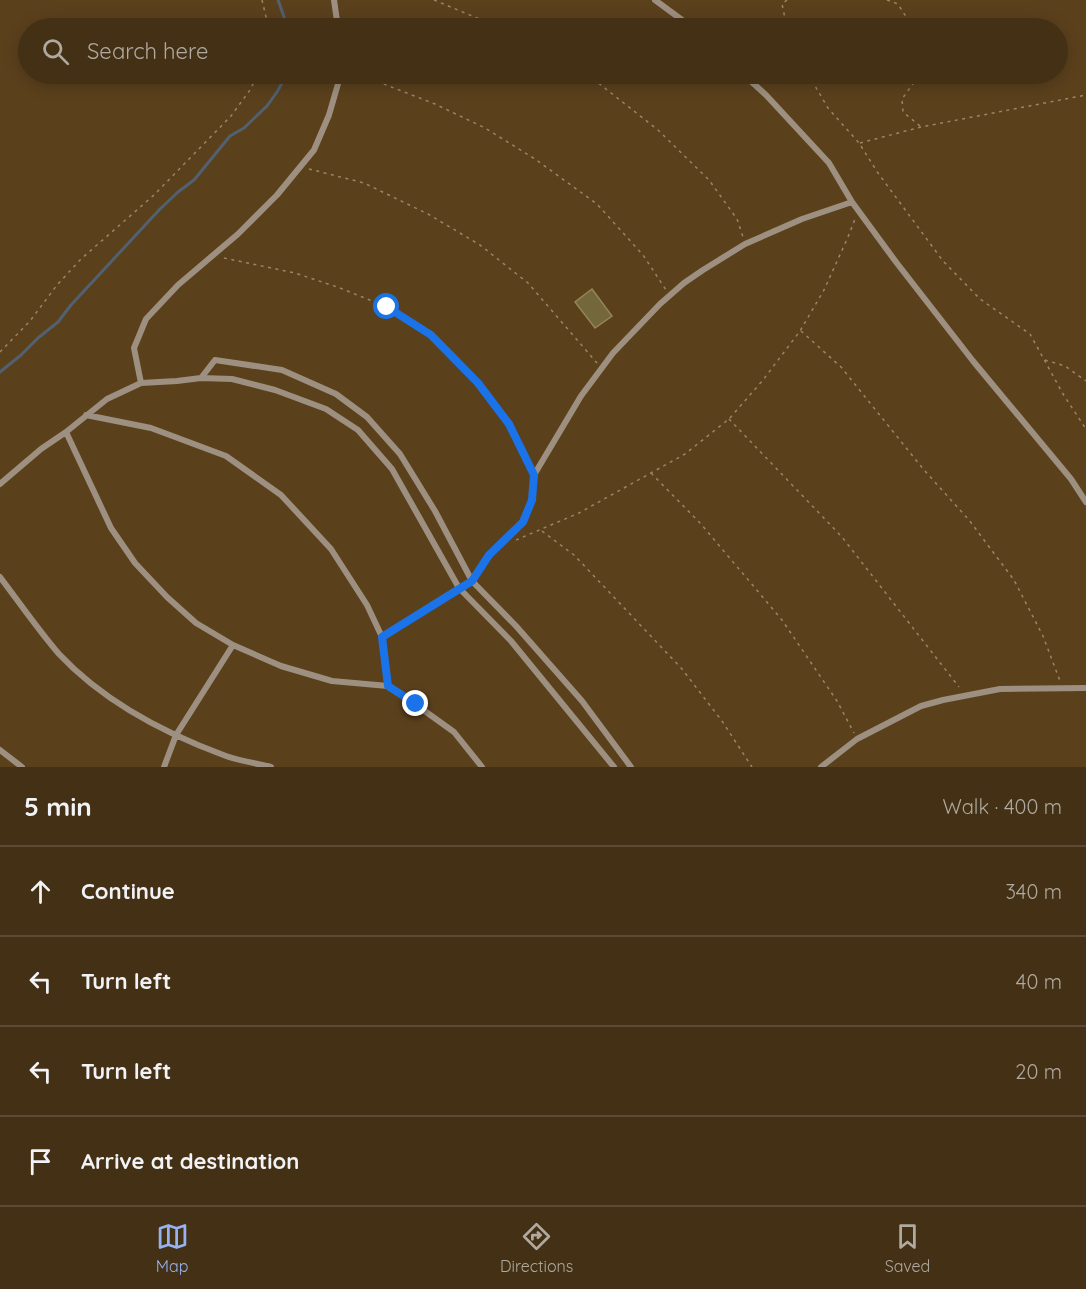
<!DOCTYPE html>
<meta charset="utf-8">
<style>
:root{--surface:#443015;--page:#4b381e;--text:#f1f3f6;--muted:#afa9a0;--line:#5c4b34;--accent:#95b2f1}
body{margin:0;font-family:Quicksand,sans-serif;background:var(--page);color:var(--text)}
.stop{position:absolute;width:18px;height:18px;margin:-14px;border:4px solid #1a73e8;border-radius:50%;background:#fff}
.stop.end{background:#1a73e8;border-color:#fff;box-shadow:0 2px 6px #0008}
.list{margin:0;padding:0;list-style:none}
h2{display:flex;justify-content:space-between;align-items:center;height:78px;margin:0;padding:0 24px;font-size:26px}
h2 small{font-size:20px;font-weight:400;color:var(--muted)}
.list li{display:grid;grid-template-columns:39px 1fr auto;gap:18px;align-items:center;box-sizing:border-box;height:90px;padding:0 24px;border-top:2px solid var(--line)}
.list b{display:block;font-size:22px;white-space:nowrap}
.list em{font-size:20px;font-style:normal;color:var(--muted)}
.icon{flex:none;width:33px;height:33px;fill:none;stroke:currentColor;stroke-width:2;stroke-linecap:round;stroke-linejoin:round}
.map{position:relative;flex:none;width:1086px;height:767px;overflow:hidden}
.search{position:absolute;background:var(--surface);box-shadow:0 3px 15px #0003;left:18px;right:18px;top:18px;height:66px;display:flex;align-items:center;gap:15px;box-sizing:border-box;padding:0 21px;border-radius:33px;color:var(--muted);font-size:22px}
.sheet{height:438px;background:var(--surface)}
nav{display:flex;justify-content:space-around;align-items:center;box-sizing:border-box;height:84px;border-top:2px solid var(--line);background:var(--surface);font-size:16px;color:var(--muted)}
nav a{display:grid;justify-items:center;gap:3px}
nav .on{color:var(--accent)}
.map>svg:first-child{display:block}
</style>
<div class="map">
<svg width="1086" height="767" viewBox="0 0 1086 767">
<rect width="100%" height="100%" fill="#5b401c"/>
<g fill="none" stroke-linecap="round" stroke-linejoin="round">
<!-- stream -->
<path stroke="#516171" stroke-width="3" d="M 278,0 L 288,28
M 0,372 L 21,355 L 38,338 L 58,322 L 71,305 L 160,209 L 178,192 L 194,180 L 230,136 L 244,128 L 267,106 L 277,92 L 287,74"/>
</g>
<!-- building -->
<path fill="#75673c" stroke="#948559" stroke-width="1.5" d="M 592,289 L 612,316 L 595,328 L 575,302 Z"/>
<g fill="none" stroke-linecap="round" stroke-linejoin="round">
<!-- path -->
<path stroke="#9b8569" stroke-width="1.5" stroke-dasharray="3 4.5" stroke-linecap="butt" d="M 262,0 L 267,21 L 268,28
M 434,0 L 501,28
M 787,0 L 782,4 L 787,28
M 887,0 L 898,4 L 913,28
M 587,74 L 658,130 L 709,180 L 737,219 L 743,237
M 808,74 L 828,108 L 859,143 L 878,173 L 943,261 L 980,299 L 1030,334 L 1063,394 L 1086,429
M 347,78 L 376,81 L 435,104 L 485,128 L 535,159 L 597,204 L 643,255 L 666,290
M 920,126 L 903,112 L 902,99 L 920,74
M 860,143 L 921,127 L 1086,95
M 309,169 L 364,183 L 428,214 L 480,245 L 528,283 L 597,363
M 224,258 L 295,273 L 340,288 L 387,307 L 431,335 L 479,383 L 509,424 L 529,466
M 801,331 L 841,367 L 924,470 L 969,520 L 1014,580 L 1043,636 L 1060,681
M 0,352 L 30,321 L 57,285 L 81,259 L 154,195 L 231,116 L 250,90 L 258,74
M 1045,360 L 1065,366 L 1086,381
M 729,419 L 842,537 L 959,687
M 651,473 L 701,524 L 782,620 L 837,701 L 854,733
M 542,531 L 574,555 L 682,669 L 722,721 L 752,767
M 516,540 L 579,513 L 685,454 L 729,419 L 763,380 L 800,331 L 824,290 L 848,237 L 855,219"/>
<!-- minor -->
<path stroke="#9e9080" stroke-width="6" d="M 334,0 L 338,28
M 655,0 L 693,28
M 743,74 L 766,95 L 829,163 L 852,202 L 896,262 L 973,361 L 1071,479 L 1086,502
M 201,378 L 215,360 L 282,370 L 336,394 L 367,417 L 400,454 L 435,511 L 472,581 L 516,626 L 582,701 L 631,767
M 141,383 L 134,348 L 146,319 L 178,285 L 238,234 L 277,195 L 314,150 L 329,115 L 340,77 L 340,74
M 86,415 L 151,428 L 226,456 L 281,495 L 331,549 L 367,605 L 382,637 L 388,686
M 0,484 L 41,449 L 66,432
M 0,577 C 19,602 39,631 59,654 C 103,701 166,734 226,756 C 240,761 256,763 271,767
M 382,637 L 472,581 L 489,555 L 523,522 L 532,500 L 534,475 L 581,396 L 613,353 L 660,304 L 684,283 L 703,270 L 745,244 L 802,219 L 852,202
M 0,750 L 22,767
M 164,767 L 176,735 L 233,645
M 482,767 L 454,732 L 415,704 L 388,686 L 332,681 L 281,666 L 233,645 L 196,623 L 167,597 L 135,563 L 111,528 L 66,432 L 107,399 L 141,383 L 177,381 L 201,378 L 232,379 L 275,390 L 326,409 L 358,430 L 392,469 L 459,588 L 511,641 L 614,767
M 821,767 L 857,739 L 921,706 L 943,700 L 1000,689 L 1086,688"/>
</g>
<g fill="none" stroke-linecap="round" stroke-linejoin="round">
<!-- route -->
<path stroke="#1a73e8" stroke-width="8" d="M 387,307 L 431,335 L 478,383 L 509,424 L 534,475 L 532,500 L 523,522 L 489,555 L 472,581 L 382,637 L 388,686 L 416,704"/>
</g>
</svg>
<div class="stop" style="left:387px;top:307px"></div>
<div class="stop end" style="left:416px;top:704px"></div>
<div class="search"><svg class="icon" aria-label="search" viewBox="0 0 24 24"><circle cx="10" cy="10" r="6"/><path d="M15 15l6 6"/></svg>Search here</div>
</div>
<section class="sheet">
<h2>5 min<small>Walk · 400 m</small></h2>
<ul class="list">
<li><svg class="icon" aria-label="ahead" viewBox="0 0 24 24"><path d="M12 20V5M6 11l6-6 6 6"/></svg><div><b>Continue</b></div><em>340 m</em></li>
<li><svg class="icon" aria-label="left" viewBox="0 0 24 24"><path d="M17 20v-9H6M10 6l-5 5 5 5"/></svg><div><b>Turn left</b></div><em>40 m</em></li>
<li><svg class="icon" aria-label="left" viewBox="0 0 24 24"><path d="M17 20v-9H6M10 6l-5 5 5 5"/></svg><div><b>Turn left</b></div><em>20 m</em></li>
<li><svg class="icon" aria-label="arrive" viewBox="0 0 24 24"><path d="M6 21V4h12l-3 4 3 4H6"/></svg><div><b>Arrive at destination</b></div></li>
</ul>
</section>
<nav>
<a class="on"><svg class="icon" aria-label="map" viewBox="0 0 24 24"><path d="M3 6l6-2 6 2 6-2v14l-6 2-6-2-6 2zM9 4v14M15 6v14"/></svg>Map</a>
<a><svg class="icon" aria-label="directions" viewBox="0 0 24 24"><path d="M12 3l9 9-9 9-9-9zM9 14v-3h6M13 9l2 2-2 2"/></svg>Directions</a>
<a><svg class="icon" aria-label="saved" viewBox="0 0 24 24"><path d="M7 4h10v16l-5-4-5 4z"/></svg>Saved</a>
</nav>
